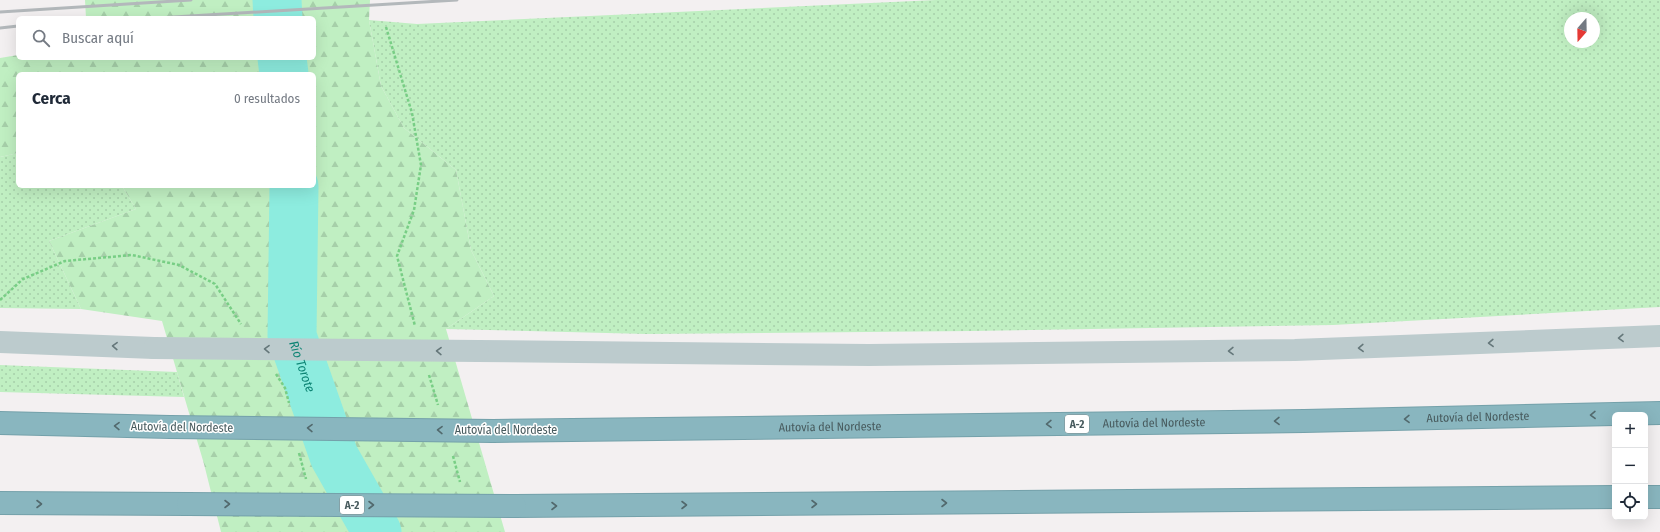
<!DOCTYPE html>
<html lang="es">
<meta charset="utf-8">
<style>
:root{--surface:#fff;--page:#f2f2f3;--text:#1f2937;--muted:#747a83;--line:#e0e1e3}
body{margin:0;font-family:"Fira Sans Condensed",sans-serif;background:var(--page);color:var(--text)}
.controls{position:absolute;right:12px;bottom:12px;display:grid;overflow:hidden;border-radius:6px;box-shadow:0 4px 16px #0002}
.controls button{width:36px;height:36px;display:grid;place-items:center;padding:0;border:0;border-bottom:1px solid var(--line);background:var(--surface);color:var(--text);font:20px sans-serif}
.compass{position:absolute;left:1564px;top:12px;width:36px;height:36px;border-radius:50%;background:var(--surface);box-shadow:0 4px 16px #0002;rotate:200deg}
.list{margin:0;padding:0;list-style:none}
h2{display:flex;justify-content:space-between;align-items:center;height:52px;margin:0;padding:0 16px;font-size:17px}
h2 small{font-size:13px;font-weight:400;color:var(--muted)}
.icon{flex:none;width:22px;height:22px;fill:none;stroke:currentColor;stroke-width:2;stroke-linecap:round;stroke-linejoin:round}
.map{position:relative;flex:none;width:1660px;height:532px;overflow:hidden}
.search{position:absolute;background:var(--surface);box-shadow:0 4px 16px #0002;left:16px;top:16px;width:300px;height:44px;display:flex;align-items:center;gap:10px;box-sizing:border-box;padding:0 14px;border-radius:6px;color:var(--muted);font-size:15px}
.panel{position:absolute;background:var(--surface);box-shadow:0 4px 16px #0002;left:16px;top:72px;width:300px;height:116px;border-radius:6px}
.map>svg:first-child{display:block}
</style>
<div class="map">
<svg width="1660" height="532" viewBox="0 0 1660 532">
<defs>
<pattern id="grass-dots" width="8" height="8" patternUnits="userSpaceOnUse"><rect width="8" height="8" fill="#c0efc2"/><path d="M2 2h.1M6 6h.1" fill="none" stroke="#a6cfa9" stroke-width="1.8" stroke-linecap="round"/></pattern>
<pattern id="forest-firs" width="22" height="20" patternUnits="userSpaceOnUse"><rect width="22" height="20" fill="#c0efc2"/><path d="M5 1l3.5 6h-7zM16 11l3.5 6h-7z" fill="#a6cfa9"/></pattern>
</defs>
<rect width="100%" height="100%" fill="#f3f0f1"/>
<!-- grass -->
<path fill="url(#grass-dots)" fill-rule="evenodd" d="M 936,0 L 1660,0 L 1660,307 L 1333,325 L 971,331 L 646,334 L 446,329 L 494,296 L 471,250 L 456,170 L 404,128 L 381,86 L 369,20 L 417,24 ZM 1570,18 L 1594,18 L 1594,42 L 1570,42 Z
M 18,153 L 18,186 L 122,186 L 136,209 L 49,241 L 81,309 L 0,308 L 0,157 Z
M 0,365 L 177,372 L 184,397 L 0,392 Z"/>
<!-- forest -->
<path fill="url(#forest-firs)" d="M 85,0 L 370,0 L 369,20 L 381,86 L 404,128 L 456,170 L 471,250 L 494,296 L 446,329 L 505,532 L 221,532 L 204,464 L 162,321 L 81,309 L 49,241 L 136,209 L 122,186 L 314,186 L 314,74 L 18,74 L 18,153 L 0,157 L 0,58 L 18,55 L 18,58 L 314,58 L 314,18 L 86,18 Z"/>
<g fill="none" stroke-linecap="round" stroke-linejoin="round">
<!-- river -->
<g stroke="#8decdf" stroke-width="49">
<path d="M 277,0 L 278,18"/>
<path d="M 282,58 L 284,74"/>
<path id="s1" d="M 294,186 L 292,336 L 334,456 L 377,532"/>
</g>
<defs>
<g id="motorway">
<path d="M 0,423 L 170,427"/>
<path id="s2" d="M 493,431 L 1304,421 L 1660,413"/>
<path d="M 1645,497 L 1660,497"/>
<path d="M 0,503 L 188,504"/>
<path d="M 515,506 L 1615,497"/>
</g>
</defs>
<!-- motorway casing -->
<use href="#motorway" stroke="#74a1aa" stroke-width="24"/>
<!-- path -->
<path stroke="#78ce85" stroke-width="2.5" stroke-dasharray="3 2" stroke-linecap="butt" d="M 386,27 L 412,113 L 421,165 L 414,210 L 397,256 L 415,326
M 0,300 L 23,279 L 65,261 L 132,255 L 179,265 L 215,284 L 241,324
M 276,374 L 285,388 L 289,403
M 429,375 L 438,405
M 299,453 L 306,479
M 453,456 L 460,482"/>
<!-- tertiary -->
<path stroke="#bccbcd" stroke-width="22" d="M 0,342 L 154,348
M 478,351 L 869,355 L 1295,350 L 1660,336"/>
<!-- motorway -->
<use href="#motorway" stroke="#89b6bf" stroke-width="22"/>
<!-- rail -->
<path stroke="#b3b8bb" stroke-width="3" d="M 0,12 L 191,0
M 157,18 L 457,0
M 0,28 L 18,26"/>
<defs>
<path id="motorway-bridge" d="M 170,427 L 493,431
M 188,504 L 515,506"/>
</defs>
<!-- motorway-bridge casing -->
<use href="#motorway-bridge" stroke="#74a1aa" stroke-width="24" stroke-linecap="butt"/>
<!-- tertiary-bridge -->
<path stroke="#bccbcd" stroke-width="22" d="M 154,348 L 478,351"/>
<!-- motorway-bridge -->
<use href="#motorway-bridge" stroke="#89b6bf" stroke-width="22"/>
</g>
<!-- one-way arrows -->
<defs><path id="oneway-chevron" d="M-2-3.5L2.5 0L-2 3.5" fill="none" stroke-width="1.6" stroke-linecap="round" stroke-linejoin="round"/></defs>
<g stroke="#65777a">
<use href="#oneway-chevron" transform="translate(1621 338) rotate(178)"/>
<use href="#oneway-chevron" transform="translate(1491 343) rotate(178)"/>
<use href="#oneway-chevron" transform="translate(115 346) rotate(-178)"/>
<use href="#oneway-chevron" transform="translate(1361 348) rotate(178)"/>
<use href="#oneway-chevron" transform="translate(267 349) rotate(-179)"/>
<use href="#oneway-chevron" transform="translate(439 351) rotate(-179)"/>
<use href="#oneway-chevron" transform="translate(1231 351) rotate(179)"/>
</g>
<g stroke="#52696d">
<use href="#oneway-chevron" transform="translate(1593 415) rotate(179)"/>
<use href="#oneway-chevron" transform="translate(1407 419) rotate(179)"/>
<use href="#oneway-chevron" transform="translate(1277 421) rotate(179)"/>
<use href="#oneway-chevron" transform="translate(1049 424) rotate(179)"/>
<use href="#oneway-chevron" transform="translate(117 426) rotate(-179)"/>
<use href="#oneway-chevron" transform="translate(310 428) rotate(-179)"/>
<use href="#oneway-chevron" transform="translate(440 430) rotate(-179)"/>
<use href="#oneway-chevron" transform="translate(944 503)"/>
<use href="#oneway-chevron" transform="translate(39 504)"/>
<use href="#oneway-chevron" transform="translate(227 504)"/>
<use href="#oneway-chevron" transform="translate(814 504)"/>
<use href="#oneway-chevron" transform="translate(371 505)"/>
<use href="#oneway-chevron" transform="translate(684 505)"/>
<use href="#oneway-chevron" transform="translate(554 506)"/>
</g>
<g text-anchor="middle" stroke-width="3" stroke-linejoin="round" paint-order="stroke">
<!-- shield labels -->
<g fill="#fff" stroke="#7f8c8e" stroke-width="1">
<rect x="1065" y="415" width="24" height="18" rx="3"/>
<rect x="340" y="496" width="24" height="18" rx="3"/>
</g>
<g font-size="11" font-weight="bold" fill="#485b5e">
<text x="1077" y="428">A-2</text>
<text x="352" y="509">A-2</text>
</g>
<!-- street labels -->
<g font-size="12" fill="#485b5e" stroke="#fff">
<text dy="4" stroke="none"><textPath href="#s2" startOffset="985">Autovía del Nordeste</textPath></text>
<text dy="4" stroke="none"><textPath href="#s2" startOffset="661">Autovía del Nordeste</textPath></text>
<text transform="translate(182 427) rotate(1)" y="4">Autovía del Nordeste</text>
<text dy="4" stroke="none"><textPath href="#s2" startOffset="337">Autovía del Nordeste</textPath></text>
<text x="506" y="434">Autovía del Nordeste</text>
</g>
<!-- water labels -->
<g font-size="13" font-style="italic" fill="#0e8575" stroke="#fff">
<text dy="5" stroke="none"><textPath href="#s1" startOffset="182">Río Torote</textPath></text>
</g>
</g>
</svg>
<div class="controls">
<button>+</button>
<button>−</button>
<button><svg class="icon" aria-label="locate" viewBox="0 0 24 24"><circle cx="12" cy="12" r="6"/><path d="M12 2v4M12 18v4M2 12h4M18 12h4"/></svg></button>
</div>
<svg class="compass" viewBox="-18 -18 36 36"><path d="M0-13l5 13h-10z" fill="#e53935"/><path d="M0 13l5-13h-10z" fill="#747a83"/></svg>
<div class="search"><svg class="icon" aria-label="search" viewBox="0 0 24 24"><circle cx="10" cy="10" r="6"/><path d="M15 15l6 6"/></svg>Buscar aquí</div>
<section class="panel">
<h2>Cerca<small>0 resultados</small></h2>
<ul class="list">
</ul>
</section>
</div>
